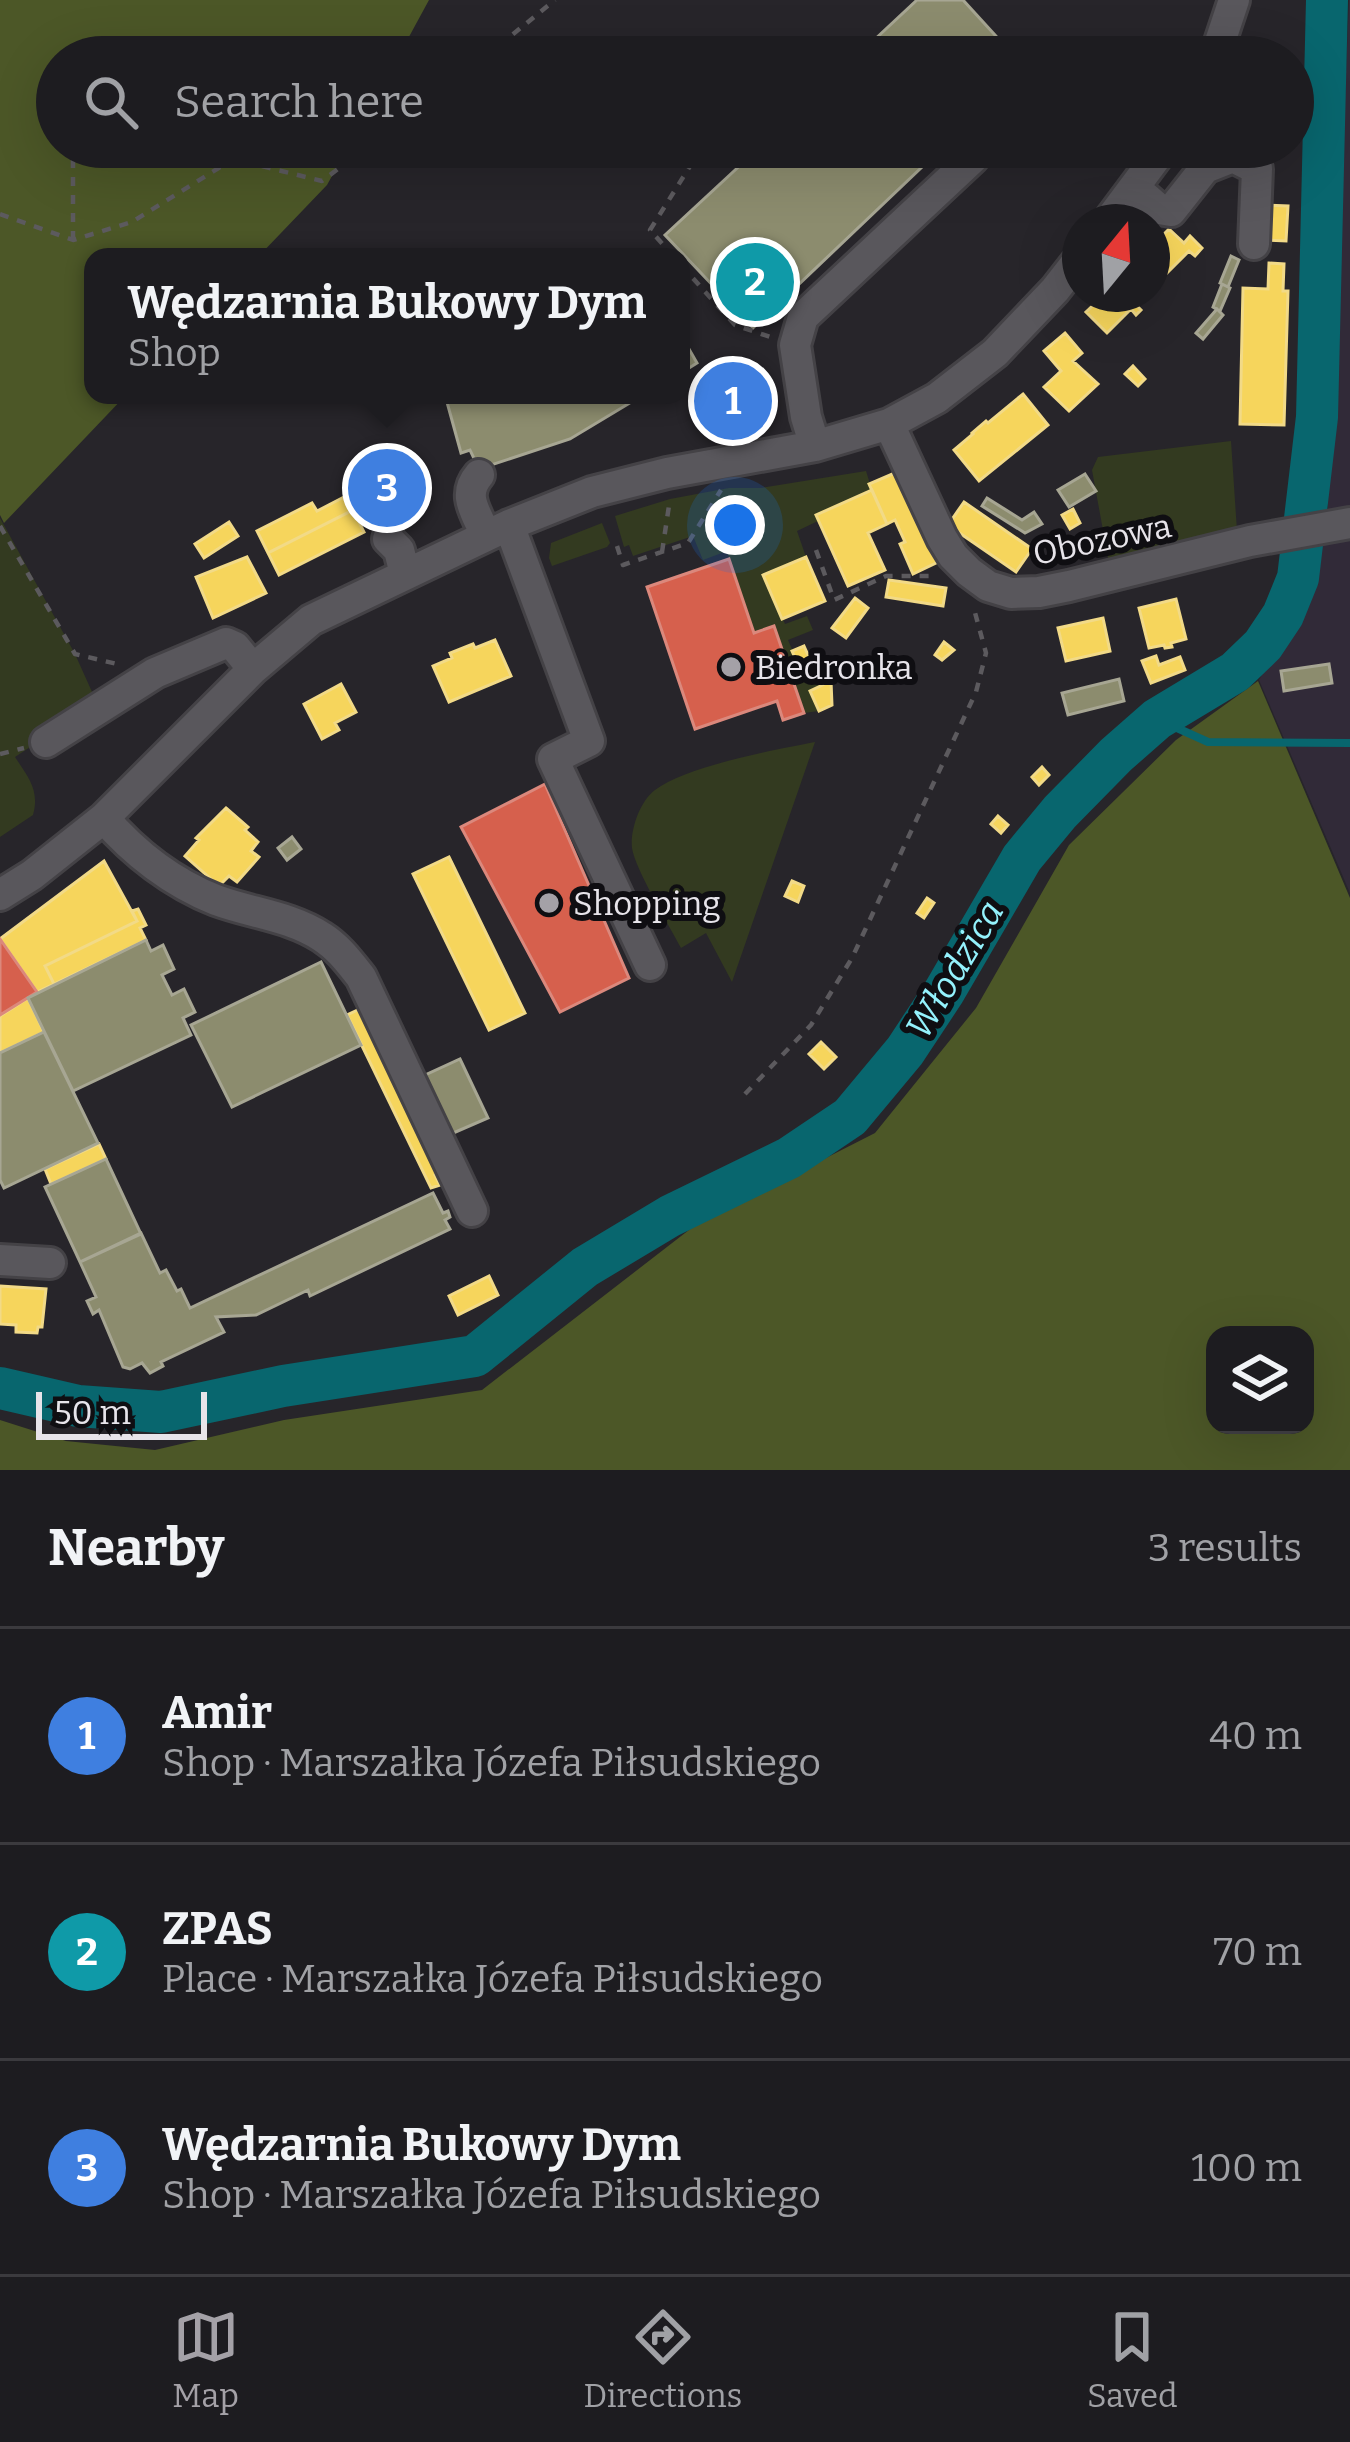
<!DOCTYPE html>
<meta charset="utf-8">
<style>
:root{--surface:#1d1c20;--page:#252529;--text:#f1f3f6;--muted:#a0a1a5;--line:#3b3a3e;--accent:#a4a1a7}
body{margin:0;font-family:Bitter,serif;background:var(--page);color:var(--text)}
.controls{position:absolute;right:36px;bottom:36px;display:grid;overflow:hidden;border-radius:24px;box-shadow:0 12px 48px #0002}
.controls button{width:108px;height:108px;display:grid;place-items:center;padding:0;border:0;border-bottom:3px solid var(--line);background:var(--surface);color:var(--text);font:60px sans-serif}
.compass{position:absolute;left:1062px;top:204px;width:108px;height:108px;border-radius:50%;background:var(--surface);box-shadow:0 12px 48px #0002;rotate:18deg}
.scale{position:absolute;left:36px;bottom:30px;width:171px;box-sizing:border-box;padding-left:12px;border:6px solid #e7e4ea;border-top:0;font-size:33px;line-height:42px;white-space:nowrap;color:#e7e4ea;-webkit-text-stroke:9px #0f0e12;paint-order:stroke}
.you{position:absolute;left:735px;top:525px;width:42px;height:42px;margin:-30px;border:9px solid #fff;border-radius:50%;background:#1a73e8;box-shadow:0 0 0 18px #1a73e833}
.badge{display:grid;place-items:center;width:78px;height:78px;border-radius:50%;background:var(--accent);color:#fff;font-size:39px;font-weight:700}
.pin{position:absolute;translate:-50% -50%;border:6px solid #fff;box-shadow:0 3px 12px #0006}
.popup{position:absolute;left:84px;top:248px;width:606px;height:156px;box-sizing:border-box;display:grid;place-content:center;border-radius:24px;background:var(--surface);filter:drop-shadow(0 3px 9px #0005);font-size:39px;white-space:nowrap;color:var(--muted)}
.popup b{font-size:45px;color:var(--text)}
.popup::after{content:'';position:absolute;left:50%;top:100%;margin-left:-24px;border:24px solid transparent;border-top-color:var(--surface)}
.list{margin:0;padding:0;list-style:none}
h2{display:flex;justify-content:space-between;align-items:center;height:156px;margin:0;padding:0 48px;font-size:51px}
h2 small{font-size:39px;font-weight:400;color:var(--muted)}
.list li{display:grid;grid-template-columns:78px 1fr auto;gap:36px;align-items:center;box-sizing:border-box;height:216px;padding:0 48px;border-top:3px solid var(--line)}
.list b{display:block;font-size:45px;white-space:nowrap}
.list p{margin:0;font-size:39px;white-space:nowrap;color:var(--muted)}
.list em{font-size:39px;font-style:normal;color:var(--muted)}
.icon{flex:none;width:66px;height:66px;fill:none;stroke:currentColor;stroke-width:2;stroke-linecap:round;stroke-linejoin:round}
.map{position:relative;flex:none;width:1350px;height:1470px;overflow:hidden}
.search{position:absolute;background:var(--surface);box-shadow:0 12px 48px #0002;left:36px;right:36px;top:36px;height:132px;display:flex;align-items:center;gap:30px;box-sizing:border-box;padding:0 42px;border-radius:66px;color:var(--muted);font-size:45px}
.sheet{height:804px;background:var(--surface)}
nav{display:flex;justify-content:space-around;align-items:center;box-sizing:border-box;height:168px;border-top:3px solid var(--line);background:var(--surface);font-size:33px;color:var(--muted)}
nav a{display:grid;justify-items:center;gap:6px}
nav .on{color:var(--accent)}
.map>svg:first-child{display:block}
</style>
<div class="map">
<svg width="1350" height="1470" viewBox="0 0 1350 1470">
<rect width="100%" height="100%" fill="#27252a"/>
<!-- built -->
<path fill="#312a38" d="M 1349,0 L 1350,0 L 1350,893 L 1259,680 L 1313,585 L 1327,526 Z"/>
<!-- green -->
<path fill="#333a20" d="M 1231,441 L 1237,531 L 1109,563 L 1092,470 L 1098,457 Z
M 866,471 L 872,490 L 816,515 L 818,521 L 797,531 L 806,557 L 763,575 L 785,624 L 807,616 L 813,630 L 788,640 L 805,679 L 833,670 L 842,672 L 839,677 L 810,691 L 819,711 L 804,713 L 774,626 L 754,633 L 727,551 L 703,560 L 693,536 L 633,556 L 629,545 L 624,547 L 615,516 L 670,499 L 729,488 L 761,488 Z
M 0,518 L 75,654 L 97,703 L 15,757 C 28,777 40,790 33,815 L 0,837 Z
M 602,523 L 610,543 L 607,547 L 552,566 L 549,558 L 551,543 Z
M 815,742 L 732,982 L 706,933 L 681,948 C 670,927 635,869 632,848 C 630,830 640,801 655,790 C 687,766 774,750 815,742 Z"/>
<!-- forest -->
<path fill="#4c5727" fill-rule="evenodd" d="M 0,0 L 429,0 L 398,57 L 57,57 L 57,147 L 348,147 L 327,185 L 258,257 L 93,257 L 93,395 L 126,395 L 4,523 L 0,515 Z
M 1258,681 L 1350,898 L 1350,1470 L 0,1470 L 0,1420 L 66,1441 L 155,1450 L 284,1420 L 482,1390 L 698,1223 L 875,1133 L 976,1008 L 1069,845 L 1176,740 ZM 1215,1335 L 1305,1335 L 1305,1425 L 1215,1425 Z"/>
<!-- homes -->
<path fill="#f6d55c" stroke="#f2da87" stroke-width="3" d="M 1266,205 L 1288,206 L 1286,241 L 1265,240 Z
M 1169,229 L 1184,243 L 1190,236 L 1202,248 L 1195,256 L 1189,251 L 1152,288 L 1152,246 Z
M 1269,263 L 1284,264 L 1283,291 L 1288,291 L 1284,425 L 1240,424 L 1243,288 L 1268,289 Z
M 1105,294 L 1125,294 L 1141,310 L 1136,315 L 1131,309 L 1107,333 L 1086,312 Z
M 1065,333 L 1082,353 L 1073,361 L 1098,384 L 1069,411 L 1044,387 L 1061,371 L 1044,351 Z
M 1133,366 L 1145,379 L 1138,386 L 1125,374 Z
M 1023,394 L 1048,425 L 979,481 L 954,450 L 973,434 L 972,433 L 986,421 L 988,423 Z
M 897,472 L 938,562 L 913,574 L 900,544 L 905,542 L 895,520 L 887,524 L 869,484 Z
M 872,490 L 887,524 L 868,533 L 885,570 L 848,586 L 816,515 Z
M 346,496 L 353,510 L 268,553 L 257,531 L 312,503 L 317,511 Z
M 964,502 L 1032,549 L 1016,572 L 948,525 Z
M 1073,509 L 1080,523 L 1070,529 L 1062,515 Z
M 353,510 L 364,532 L 279,575 L 268,553 Z
M 229,522 L 238,536 L 204,558 L 195,544 Z
M 247,557 L 266,593 L 213,618 L 196,577 Z
M 806,557 L 825,601 L 782,619 L 763,575 Z
M 889,580 L 946,588 L 943,606 L 886,597 Z
M 855,598 L 868,608 L 846,638 L 832,628 Z
M 1176,599 L 1186,639 L 1171,643 L 1172,647 L 1165,648 L 1164,645 L 1149,648 L 1139,608 Z
M 1103,618 L 1110,651 L 1066,661 L 1058,628 Z
M 495,640 L 511,676 L 449,702 L 433,666 L 452,658 L 450,653 L 473,644 L 475,648 Z
M 944,642 L 954,650 L 942,660 L 935,655 Z
M 804,646 L 817,675 L 805,680 L 792,651 Z
M 1156,656 L 1159,665 L 1180,657 L 1185,670 L 1151,683 L 1142,661 Z
M 831,681 L 832,705 L 819,711 L 810,691 Z
M 341,684 L 356,712 L 335,723 L 339,730 L 322,739 L 304,704 Z
M 1042,767 L 1049,775 L 1039,785 L 1032,777 Z
M 226,808 L 248,827 L 245,830 L 258,842 L 251,851 L 259,857 L 237,882 L 229,876 L 219,886 L 185,856 L 199,840 L 196,838 Z
M 998,816 L 1008,825 L 1001,833 L 991,824 Z
M 449,857 L 525,1013 L 489,1030 L 413,874 Z
M 104,861 L 137,921 L 45,966 L 54,984 L 37,992 L 0,939 Z
M 792,881 L 804,886 L 798,902 L 785,896 Z
M 927,898 L 934,903 L 924,918 L 917,913 Z
M 138,909 L 146,925 L 140,928 L 146,940 L 54,984 L 45,966 L 137,921 L 132,911 Z
M 28,998 L 44,1032 L 0,1053 L 0,1016 Z
M 362,1008 L 440,1172 L 435,1175 L 440,1185 L 431,1188 L 347,1015 Z
M 821,1042 L 836,1057 L 824,1069 L 809,1054 Z
M 99,1144 L 106,1159 L 51,1184 L 45,1169 Z
M 489,1276 L 498,1295 L 458,1315 L 449,1296 Z
M 0,1286 L 46,1289 L 42,1327 L 38,1327 L 37,1333 L 16,1332 L 16,1325 L 0,1324 Z"/>
<!-- shops -->
<path fill="#d6604d" stroke="#db887c" stroke-width="3" d="M 743,382 L 750,403 L 724,412 L 717,391 Z
M 393,462 L 411,498 L 373,517 L 354,482 Z
M 729,559 L 754,633 L 774,626 L 804,713 L 783,720 L 777,701 L 695,729 L 647,587 Z
M 545,784 L 629,978 L 560,1012 L 461,827 Z
M 0,939 L 37,992 L 0,1015 Z"/>
<!-- industry -->
<path fill="#8c8c6e" stroke="#a7a693" stroke-width="3" d="M 917,0 L 963,0 L 1015,57 L 856,57 Z
M 760,147 L 943,147 L 753,328 L 665,235 Z
M 1231,256 L 1239,260 L 1228,287 L 1220,283 Z
M 1222,284 L 1230,288 L 1220,311 L 1213,307 Z
M 1217,309 L 1223,315 L 1203,339 L 1196,333 Z
M 681,335 L 697,363 L 681,373 Z
M 445,395 L 643,395 L 570,439 L 479,469 L 470,450 L 461,453 Z
M 1085,474 L 1096,491 L 1069,507 L 1058,490 Z
M 987,498 L 1022,520 L 1034,512 L 1042,524 L 1025,533 L 982,506 Z
M 1329,664 L 1332,683 L 1284,691 L 1281,671 Z
M 1119,679 L 1124,701 L 1068,715 L 1062,693 Z
M 292,837 L 301,849 L 287,860 L 278,848 Z
M 146,940 L 151,951 L 163,945 L 174,969 L 162,975 L 172,995 L 184,989 L 195,1012 L 183,1018 L 191,1035 L 73,1091 L 28,998 Z
M 321,962 L 361,1045 L 232,1107 L 191,1025 Z
M 44,1032 L 98,1143 L 4,1188 L 0,1180 L 0,1053 Z
M 460,1059 L 488,1118 L 451,1134 L 423,1076 Z
M 106,1159 L 141,1234 L 80,1262 L 45,1187 Z
M 433,1193 L 443,1213 L 448,1211 L 450,1217 L 445,1220 L 450,1229 L 310,1296 L 308,1290 L 256,1315 L 216,1317 L 224,1332 L 161,1362 L 163,1366 L 150,1373 L 142,1363 L 130,1369 L 123,1367 L 99,1310 L 93,1314 L 87,1301 L 96,1297 L 80,1262 L 141,1233 L 160,1273 L 166,1270 L 177,1291 L 181,1289 L 190,1308 Z"/>
<g fill="none" stroke-linecap="round" stroke-linejoin="round">
<!-- stream -->
<path stroke="#08666e" stroke-width="8" d="M 1157,719 L 1208,742 L 1350,743"/>
<!-- river -->
<path stroke="#08666e" stroke-width="42" d="M 0,1388 L 78,1406 L 161,1412 L 283,1386 L 475,1356 L 585,1267 L 670,1216 L 789,1158 L 850,1117 L 905,1051 L 944,992 L 1022,858 L 1060,812 L 1116,755 L 1157,719 L 1235,672 L 1263,645 L 1283,615 L 1298,578 L 1317,417 L 1327,0"/>
<defs>
<path id="minor" d="M 1215,57 L 1234,0
M 1135,188 L 1159,209 L 1171,211 L 1205,168 L 1233,157 L 1257,169 L 1254,244
M 1108,222 L 1164,147
M 889,424 L 942,538 L 953,556 L 969,572 L 988,586 L 1011,593 L 1039,592 L 1069,586 L 1250,541 L 1350,523
M 815,446 L 806,417 L 795,345 L 803,317 L 973,158
M 479,475 C 461,496 477,513 486,536
M 509,525 L 589,741 L 553,759 L 650,965
M 388,539 L 399,550 L 405,574
M 46,742 L 155,673 L 226,643 L 235,647 L 253,669
M 104,818 C 134,853 173,883 216,900 C 251,913 290,916 322,937 C 338,947 349,962 361,977 L 472,1211
M 0,895 L 32,875 L 104,818 L 253,669 L 311,620 L 509,525 L 592,492 L 667,473 L 815,446 L 889,424 L 937,398 L 995,353 L 1055,290 L 1080,258
M 0,1260 L 50,1263"/>
</defs>
<!-- minor casing -->
<use href="#minor" stroke="#444246" stroke-width="36"/>
<!-- path -->
<path stroke="#5c5a5e" stroke-width="4.5" stroke-dasharray="9 9" stroke-linecap="butt" d="M 485,57 L 555,0
M 0,214 L 73,240 L 132,222 L 233,159 L 322,181 L 367,147
M 73,240 L 73,147
M 674,257 L 650,230 L 702,147
M 681,265 L 735,325 L 773,338
M 0,526 L 75,654 L 117,664
M 617,546 L 623,565 L 688,543 L 721,490
M 816,550 L 834,600 L 886,576 L 937,576
M 662,552 L 670,499
M 0,754 L 24,748
M 745,1094 L 811,1025 L 852,958 L 976,692 L 986,653 L 974,609"/>
<!-- minor -->
<use href="#minor" stroke="#59575c" stroke-width="30"/>
</g>
<!-- markers -->
<g fill="#a4a1a7" stroke="#0f0e12" stroke-width="4.5">
<circle cx="731" cy="667" r="12"/>
<circle cx="549" cy="903" r="12"/>
</g>
<g text-anchor="middle" stroke-width="12" stroke-linejoin="round" paint-order="stroke">
<!-- street labels -->
<g font-size="33" fill="#e7e4ea" stroke="#0f0e12">
<text transform="translate(1102 539) rotate(-12)" y="12">Obozowa</text>
</g>
<!-- poi labels -->
<g font-size="33" fill="#e7e4ea" stroke="#0f0e12" text-anchor="start">
<text x="755" y="679">Biedronka</text>
<text x="573" y="915">Shopping</text>
</g>
<!-- water labels -->
<g font-size="36" font-style="italic" fill="#94f1fc" stroke="#0f0e12">
<text transform="translate(954 969) rotate(-59)" y="13">Włodzica</text>
</g>
</g>
</svg>
<div class="controls">
<button><svg class="icon" aria-label="layers" viewBox="0 0 24 24"><path d="M12 4l9 5-9 5-9-5zM3 14l9 5 9-5"/></svg></button>
</div>
<svg class="compass" viewBox="-18 -18 36 36"><path d="M0-13l5 13h-10z" fill="#e53935"/><path d="M0 13l5-13h-10z" fill="#a0a1a5"/></svg>
<div class="scale">50 m</div>
<div class="you"></div>
<div class="pin badge" style="left:733px;top:401px;background:#3f7fe0">1</div>
<div class="pin badge" style="left:755px;top:282px;background:#0f9aa8">2</div>
<div class="pin badge" style="left:387px;top:488px;background:#3f7fe0">3</div>
<div class="popup"><b>Wędzarnia Bukowy Dym</b>Shop</div>
<div class="search"><svg class="icon" aria-label="search" viewBox="0 0 24 24"><circle cx="10" cy="10" r="6"/><path d="M15 15l6 6"/></svg>Search here</div>
</div>
<section class="sheet">
<h2>Nearby<small>3 results</small></h2>
<ul class="list">
<li><span class="badge" style="background:#3f7fe0">1</span><div><b>Amir</b><p>Shop · Marszałka Józefa Piłsudskiego</p></div><em>40 m</em></li>
<li><span class="badge" style="background:#0f9aa8">2</span><div><b>ZPAS</b><p>Place · Marszałka Józefa Piłsudskiego</p></div><em>70 m</em></li>
<li><span class="badge" style="background:#3f7fe0">3</span><div><b>Wędzarnia Bukowy Dym</b><p>Shop · Marszałka Józefa Piłsudskiego</p></div><em>100 m</em></li>
</ul>
</section>
<nav>
<a class="on"><svg class="icon" aria-label="map" viewBox="0 0 24 24"><path d="M3 6l6-2 6 2 6-2v14l-6 2-6-2-6 2zM9 4v14M15 6v14"/></svg>Map</a>
<a><svg class="icon" aria-label="directions" viewBox="0 0 24 24"><path d="M12 3l9 9-9 9-9-9zM9 14v-3h6M13 9l2 2-2 2"/></svg>Directions</a>
<a><svg class="icon" aria-label="saved" viewBox="0 0 24 24"><path d="M7 4h10v16l-5-4-5 4z"/></svg>Saved</a>
</nav>
